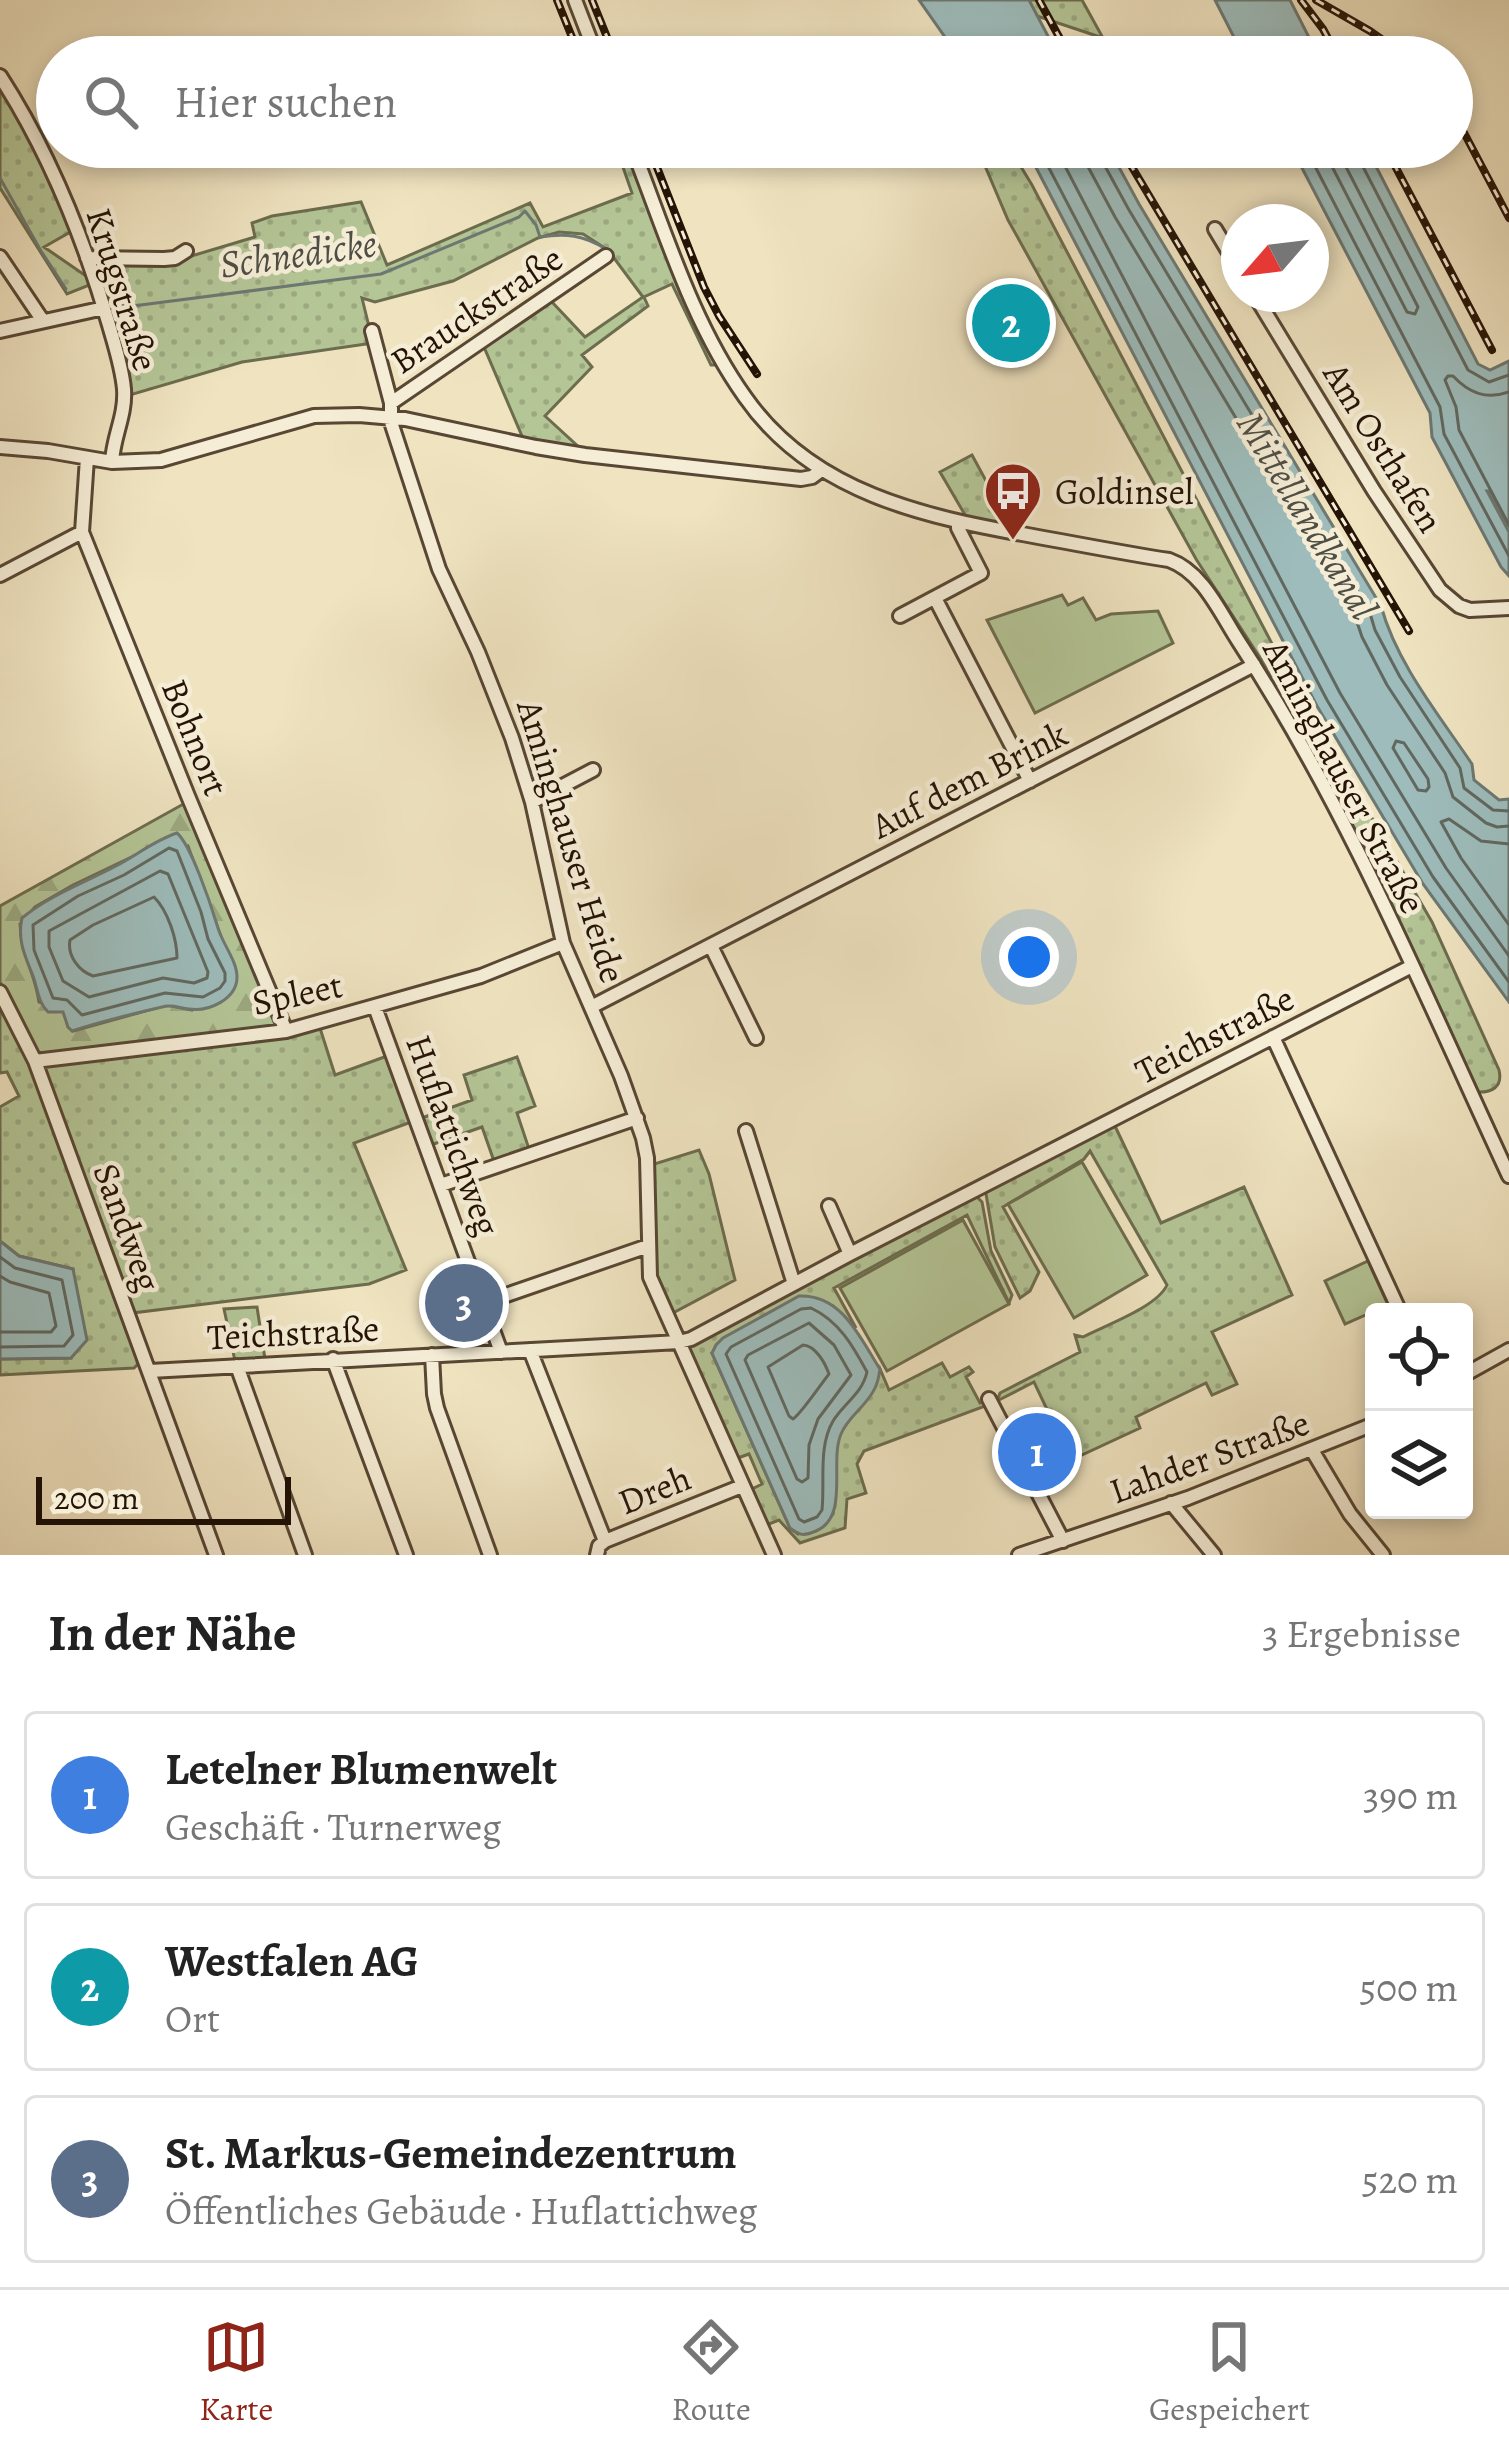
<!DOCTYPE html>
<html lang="de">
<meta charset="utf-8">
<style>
:root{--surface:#fff;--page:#f6f6f6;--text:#222;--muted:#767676;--line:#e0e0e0;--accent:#8f2418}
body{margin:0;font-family:Alegreya,serif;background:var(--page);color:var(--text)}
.controls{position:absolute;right:36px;bottom:36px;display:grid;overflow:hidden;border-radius:12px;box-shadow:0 6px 18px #0003}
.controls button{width:108px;height:108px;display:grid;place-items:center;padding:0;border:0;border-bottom:3px solid var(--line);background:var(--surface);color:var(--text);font:60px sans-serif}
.compass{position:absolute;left:1221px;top:204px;width:108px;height:108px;border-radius:50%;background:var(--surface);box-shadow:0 6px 18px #0003;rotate:242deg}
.scale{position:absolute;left:36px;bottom:30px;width:255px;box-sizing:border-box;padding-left:12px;border:6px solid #251305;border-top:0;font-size:33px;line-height:42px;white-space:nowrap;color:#251305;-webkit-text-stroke:9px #f5edd6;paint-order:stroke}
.you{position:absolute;left:1029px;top:957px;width:42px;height:42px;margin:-30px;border:9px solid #fff;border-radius:50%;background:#1a73e8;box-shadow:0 0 0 18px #1a73e833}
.badge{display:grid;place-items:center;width:78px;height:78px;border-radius:50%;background:var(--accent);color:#fff;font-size:39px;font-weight:700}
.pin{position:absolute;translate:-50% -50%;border:6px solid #fff;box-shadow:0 3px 12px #0006}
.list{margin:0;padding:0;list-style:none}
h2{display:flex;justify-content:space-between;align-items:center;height:156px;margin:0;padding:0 48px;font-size:51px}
h2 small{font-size:39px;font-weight:400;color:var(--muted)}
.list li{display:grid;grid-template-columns:78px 1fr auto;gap:36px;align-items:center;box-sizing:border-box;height:168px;margin:0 24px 24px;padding:0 24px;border:3px solid var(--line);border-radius:12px}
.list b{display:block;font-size:45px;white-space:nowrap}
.list p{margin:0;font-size:39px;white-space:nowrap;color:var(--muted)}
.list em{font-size:39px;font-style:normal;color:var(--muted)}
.icon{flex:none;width:66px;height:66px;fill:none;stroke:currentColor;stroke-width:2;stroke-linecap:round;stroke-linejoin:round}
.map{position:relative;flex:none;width:1509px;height:1555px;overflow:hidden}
.search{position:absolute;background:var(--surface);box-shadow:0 6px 18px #0003;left:36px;right:36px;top:36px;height:132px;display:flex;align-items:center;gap:30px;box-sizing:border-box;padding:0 42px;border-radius:66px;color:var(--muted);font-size:45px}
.sheet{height:732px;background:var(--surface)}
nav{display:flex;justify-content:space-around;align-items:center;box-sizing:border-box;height:168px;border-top:3px solid var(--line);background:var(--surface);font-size:33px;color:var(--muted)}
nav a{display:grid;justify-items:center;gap:6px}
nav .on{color:var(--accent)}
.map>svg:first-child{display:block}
</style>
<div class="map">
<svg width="1509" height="1555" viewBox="0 0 1509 1555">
<defs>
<pattern id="grass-dots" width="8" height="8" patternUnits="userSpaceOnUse" patternTransform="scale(3)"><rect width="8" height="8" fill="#b4c596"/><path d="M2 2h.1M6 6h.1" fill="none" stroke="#9ba880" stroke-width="1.8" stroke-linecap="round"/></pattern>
<pattern id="forest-firs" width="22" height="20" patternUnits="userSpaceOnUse" patternTransform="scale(3)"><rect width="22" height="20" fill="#b4c596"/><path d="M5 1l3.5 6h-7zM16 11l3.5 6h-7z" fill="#9ba880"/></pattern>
</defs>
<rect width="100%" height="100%" fill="#efe3c0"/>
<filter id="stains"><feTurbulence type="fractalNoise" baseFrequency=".00167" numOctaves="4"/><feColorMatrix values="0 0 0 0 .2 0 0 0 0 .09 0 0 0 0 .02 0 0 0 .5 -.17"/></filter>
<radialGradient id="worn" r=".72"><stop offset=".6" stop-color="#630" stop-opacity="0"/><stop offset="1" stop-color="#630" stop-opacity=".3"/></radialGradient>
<!-- grass -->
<path fill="url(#grass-dots)" stroke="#6c6c4e" stroke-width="3" d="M 1028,0 L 1082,0 L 1103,38 L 1037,16 Z
M 0,86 L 23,121 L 72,231 L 44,247 L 89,278 L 92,284 L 67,294 L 0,188 Z
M 616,147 L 627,147 L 718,365 L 711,365 L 672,284 L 644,297 L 648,306 L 582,355 L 592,367 L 545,416 L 582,450 L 525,443 L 484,347 L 551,301 L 585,337 L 643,297 L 608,250 L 583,234 L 559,232 L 538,238 L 453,281 L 375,302 L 362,298 L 373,343 L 242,362 L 130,395 L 95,267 L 168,263 L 255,237 L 252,223 L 272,216 L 361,202 L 387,265 L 530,203 L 543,227 L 632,193 Z
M 977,147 L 1009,147 L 1032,185 L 1280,659 L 1432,922 L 1499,1070 C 1503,1087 1492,1093 1476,1092 L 1365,850 L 1290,704 L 1196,559 L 1008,220 Z
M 972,455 L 1011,527 L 968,520 L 940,472 Z
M 0,1002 L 23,1046 L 39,1087 L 141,1361 L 134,1368 L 0,1375 L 0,1359 L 71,1358 L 73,1269 L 19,1256 L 0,1241 L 0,1107 L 19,1096 L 7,1072 L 0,1073 Z
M 319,1025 L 335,1075 L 387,1056 L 411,1122 L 354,1143 L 406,1270 L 369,1284 L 132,1313 L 40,1064 Z
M 517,1057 L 535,1106 L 517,1113 L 530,1152 L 495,1164 L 482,1127 L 428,1146 L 419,1119 L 472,1100 L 464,1075 Z
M 1114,1124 L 1161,1223 L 1244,1187 L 1292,1295 L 1212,1332 L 1237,1384 L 1212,1395 L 1206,1383 L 1136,1417 L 1140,1428 L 1071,1460 L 1034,1382 L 997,1401 L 1000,1393 L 1080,1352 L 1075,1335 L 1083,1337 C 1106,1325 1157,1307 1167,1285 L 1090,1151 L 1084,1159 L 1003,1207 L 1039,1272 L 1030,1291 L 1020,1298 L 995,1247 L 986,1194 L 986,1192 Z
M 699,1150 L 709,1174 L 735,1280 L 669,1315 L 653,1267 L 651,1165 Z
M 976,1196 L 982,1202 L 991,1251 L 1012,1295 L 1009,1303 L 967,1215 L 834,1288 L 856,1328 L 833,1306 L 712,1353 L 790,1528 L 798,1534 L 833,1514 C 836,1486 829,1450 844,1427 C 860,1403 872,1400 880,1369 L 889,1390 L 942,1363 L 950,1377 L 969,1367 L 973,1372 L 966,1377 L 980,1403 L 984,1401 L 988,1405 L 864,1451 L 857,1464 L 866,1493 L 847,1499 L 845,1528 L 800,1543 L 779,1520 L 764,1526 L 748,1491 L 762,1484 L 749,1454 L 735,1459 L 686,1350 L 690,1343 Z"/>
<!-- forest -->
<path fill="url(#forest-firs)" stroke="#6c6c4e" stroke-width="3" fill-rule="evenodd" d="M 187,802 L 280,1023 L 275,1030 L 37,1057 L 0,982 L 0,906 ZM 188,846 L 226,950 L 192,1010 L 167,1005 L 73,1031 L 68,1027 L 64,1012 L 39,1002 C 35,974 21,953 20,924 L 35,907 L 73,885 L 136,855 Z"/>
<!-- green -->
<path fill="#b4c596" stroke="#6c6c4e" stroke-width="3" d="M 1062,595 L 1068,605 L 1083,598 L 1096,620 L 1111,614 L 1158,611 L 1173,643 L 1035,713 L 987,620 Z
M 1082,1162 L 1147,1275 L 1074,1318 L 1008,1204 Z
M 963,1220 L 1009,1304 L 887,1371 L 840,1288 Z
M 1368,1261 L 1388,1305 L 1345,1324 L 1325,1281 Z
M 257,1307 L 265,1359 L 235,1361 L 224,1309 Z"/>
<!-- water -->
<path fill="#9dbcbb" stroke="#6d7872" stroke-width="3" d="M 919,0 L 1029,0 L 1059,57 L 959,57 Z
M 1215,0 L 1290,0 L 1319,57 L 1244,57 Z
M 1021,147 L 1108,147 L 1139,204 L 1381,606 C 1397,664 1439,715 1472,764 L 1474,780 L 1499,800 L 1509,799 L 1509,1002 L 1423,884 L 1317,706 L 1030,156 Z
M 1291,147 L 1366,147 L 1478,364 L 1490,370 L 1509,361 L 1509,526 L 1489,491 L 1487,491 L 1509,532 L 1509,576 L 1501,567 L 1432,437 L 1430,413 Z
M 177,833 C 191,845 211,905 217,925 C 221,942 237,960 237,977 C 237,999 209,1012 189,1009 C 179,1008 172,1004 162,1007 C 132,1014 102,1021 72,1031 L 68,1027 L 63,1012 L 48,1012 C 38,1002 38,990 33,976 C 25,956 17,940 22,918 C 50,895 84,883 116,866 C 137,855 155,840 177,833 Z
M 0,1241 L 19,1256 L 73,1269 L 87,1340 L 71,1358 L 0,1359 Z
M 799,1296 C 842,1294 860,1338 880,1369 C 879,1376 878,1382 875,1388 C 867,1406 848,1416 841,1434 C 829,1462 850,1517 816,1531 C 804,1536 800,1536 790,1528 L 712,1353 L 716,1345 L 723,1338 Z"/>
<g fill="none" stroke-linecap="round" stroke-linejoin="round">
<!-- shore -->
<path stroke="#616860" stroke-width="3" d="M 1038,147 L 1327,700 L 1433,877 L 1509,982
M 1055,147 L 1340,693 L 1446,868 L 1509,956
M 1084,147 L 1086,163 L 1115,217 L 1355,616 L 1362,637 L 1387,685 L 1445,773 L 1453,797 L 1486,823 L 1497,827 L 1509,826
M 1099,147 L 1100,157 L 1129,210 L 1369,610 L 1375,630 L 1400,677 L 1460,768 L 1464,788 L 1493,810 L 1509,811
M 1305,147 L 1440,407 L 1444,434 L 1509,556
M 1322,147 L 1407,312 L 1415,314 L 1418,307 L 1344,163 L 1341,147
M 1356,147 L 1358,157 L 1468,370 L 1489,382 L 1509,375
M 1509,392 C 1486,400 1469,393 1453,376 L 1448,376 L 1445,380 L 1456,407 L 1459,430 L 1509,525
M 1396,741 L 1404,743 L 1428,779 L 1429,787 L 1426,791 L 1418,790 L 1393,748 Z
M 1509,844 L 1481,841 L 1449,819 L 1441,822 L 1461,858 L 1509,925
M 169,848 L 177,851 L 201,912 L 208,939 L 225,973 L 225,981 L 220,988 L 203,997 L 165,993 L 82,1015 L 67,1000 L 53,998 L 34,950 L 33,925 L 78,896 L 124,875 Z
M 160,871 L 168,874 L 208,972 L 207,978 L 194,983 L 163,978 L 89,997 L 63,981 L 49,947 L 49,931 Z
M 154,897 C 168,911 177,939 177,958 L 93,976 C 79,971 67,956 70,940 L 93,925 Z
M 0,1257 L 15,1268 L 62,1280 L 73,1335 L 64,1346 L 0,1347
M 0,1276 L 10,1282 L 49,1293 L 56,1326 L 51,1332 L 0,1332
M 811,1308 C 839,1321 853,1346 867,1372 C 862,1394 844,1403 833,1421 C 818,1447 825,1481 822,1510 L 817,1517 L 804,1522 L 799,1519 L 726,1354 L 731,1347 L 801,1309 Z
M 809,1323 L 834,1345 L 851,1375 L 818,1419 L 809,1445 L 808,1478 L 802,1482 L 797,1479 L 745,1360 L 748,1355 Z
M 803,1345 C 816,1346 825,1363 829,1374 C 821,1384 801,1414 793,1419 L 789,1416 L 768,1367 Z"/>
<!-- stream -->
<path stroke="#6d7872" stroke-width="3" d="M 0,178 L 41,251 L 66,289
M 111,303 L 133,306 L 381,274 L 519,217 L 525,211 L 536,225 L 540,237 C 566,233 583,235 606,249"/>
<defs>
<path id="minor" d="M 575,0 L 597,57
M 0,76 C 49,152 84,239 109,325 C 115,346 122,367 124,389 C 126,415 113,437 112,462
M 632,147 C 665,231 692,323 745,397 C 812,493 925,517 1033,536 C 1078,544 1123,553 1169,560 C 1203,572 1220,613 1239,642 C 1348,809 1425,995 1509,1176
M 1215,229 L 1239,269
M 606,256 L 391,403 L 391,422 L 439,569 L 478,652 L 512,738 L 532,802 L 563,943 L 621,1076 L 643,1138 L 647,1158 L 650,1277 L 774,1555
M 0,257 L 43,321
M 87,258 L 164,259 L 175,258 L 186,251
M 1254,294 L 1374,491 L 1440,590 L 1459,606 L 1470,610 L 1509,608
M 0,331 L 104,308
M 372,331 L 391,403
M 0,447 L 48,451 L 112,462 L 161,460 L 314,416 L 359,415 L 405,419 L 536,447 L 585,455 L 801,479 L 812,477 L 820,471
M 87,458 L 82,532 L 188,796 L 286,1031
M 0,575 L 82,532
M 935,598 L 1030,781
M 900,616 L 981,573 L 958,528 L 958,522
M 532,802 L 593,770
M 711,946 L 756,1038
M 0,992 L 35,1061 L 216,1555
M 375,1007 L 501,1352
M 591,1007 L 1254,665
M 1273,1037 L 1400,1312
M 35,1061 L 286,1031 L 481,976 L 563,943
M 746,1131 L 794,1284
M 441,1185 L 637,1118
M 829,1206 L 850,1254
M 483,1303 L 648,1246
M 530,1350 L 605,1541
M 432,1355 L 434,1394 L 437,1408 L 490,1555
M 333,1359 L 406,1555
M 237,1366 L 305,1555
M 150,1371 L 679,1342 L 691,1339 L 850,1254 L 1412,966
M 1464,1375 L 1509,1350
M 989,1399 L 1063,1541
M 1312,1450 L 1350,1514 L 1383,1555
M 1171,1503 L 1214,1555
M 597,1555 L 599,1546 L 605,1541 L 742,1486
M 1019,1555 L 1188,1498 L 1374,1424"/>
</defs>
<!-- minor casing -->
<use href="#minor" stroke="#584734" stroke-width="18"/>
<!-- minor -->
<use href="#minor" stroke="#f5edd6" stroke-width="12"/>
<defs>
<path id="rail" d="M 557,0 L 580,57
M 592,0 L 615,57
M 1039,0 L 1070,57
M 1301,0 L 1323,29 L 1338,57
M 1316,0 L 1370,31 L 1407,57
M 1452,110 L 1509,218
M 649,147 L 704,287 L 719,316 L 757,374
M 1120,147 L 1409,631
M 1385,147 L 1492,350"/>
</defs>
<!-- rail casing -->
<use href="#rail" stroke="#251305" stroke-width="8"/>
<!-- rail -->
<use href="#rail" stroke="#f5edd6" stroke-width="3" stroke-dasharray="9" stroke-linecap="butt"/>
</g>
<!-- icons -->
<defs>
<symbol id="bus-pin" viewBox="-11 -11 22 30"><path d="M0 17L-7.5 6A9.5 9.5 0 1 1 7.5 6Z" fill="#8f2418" stroke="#f5edd6"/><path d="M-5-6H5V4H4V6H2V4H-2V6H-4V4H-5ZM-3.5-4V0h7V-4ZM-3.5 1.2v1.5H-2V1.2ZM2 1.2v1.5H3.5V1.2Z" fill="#fff"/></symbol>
</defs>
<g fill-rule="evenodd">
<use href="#bus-pin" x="980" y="458" width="66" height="90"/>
</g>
<g text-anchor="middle" stroke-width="9" stroke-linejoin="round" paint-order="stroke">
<!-- street labels -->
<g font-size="36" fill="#251305" stroke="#f5edd6">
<text transform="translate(123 289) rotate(73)" y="13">Krugstraße</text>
<text transform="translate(476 309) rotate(-34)" y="13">Brauckstraße</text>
<text transform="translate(1384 447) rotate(58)" y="13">Am Osthafen</text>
<text transform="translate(196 737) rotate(68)" y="13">Bohnort</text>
<text transform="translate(1345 776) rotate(62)" y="13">Aminghauser Straße</text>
<text transform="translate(969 779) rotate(-27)" y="13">Auf dem Brink</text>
<text transform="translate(572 841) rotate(73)" y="13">Aminghauser Heide</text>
<text transform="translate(297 993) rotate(-12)" y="13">Spleet</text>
<text transform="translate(1214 1034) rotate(-27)" y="13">Teichstraße</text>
<text transform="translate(454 1135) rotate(70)" y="13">Huflattichweg</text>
<text transform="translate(128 1227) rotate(70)" y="13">Sandweg</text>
<text transform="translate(293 1332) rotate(-3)" y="13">Teichstraße</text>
<text transform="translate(1209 1456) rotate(-20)" y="13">Lahder Straße</text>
<text transform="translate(654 1489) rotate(-22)" y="13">Dreh</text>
</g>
<!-- poi labels -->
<g font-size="36" fill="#251305" stroke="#f5edd6" text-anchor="start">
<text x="1055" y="504">Goldinsel</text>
</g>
<!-- water labels -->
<g font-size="39" font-style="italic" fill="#4f4e45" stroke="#f5edd6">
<text transform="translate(298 253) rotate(-8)" y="14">Schnedicke</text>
<text transform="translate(1308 515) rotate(59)" y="14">Mittellandkanal</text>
</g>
</g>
<rect width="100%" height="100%" filter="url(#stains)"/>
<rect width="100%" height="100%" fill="url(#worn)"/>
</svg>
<div class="controls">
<button><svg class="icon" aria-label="locate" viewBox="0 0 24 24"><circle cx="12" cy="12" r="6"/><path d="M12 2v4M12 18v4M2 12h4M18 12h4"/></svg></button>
<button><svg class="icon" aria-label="layers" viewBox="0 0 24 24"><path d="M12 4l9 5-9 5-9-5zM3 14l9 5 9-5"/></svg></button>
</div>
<svg class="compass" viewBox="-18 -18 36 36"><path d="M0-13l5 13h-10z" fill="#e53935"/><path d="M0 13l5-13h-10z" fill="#767676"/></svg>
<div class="scale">200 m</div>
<div class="you"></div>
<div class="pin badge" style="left:1037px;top:1452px;background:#3f7fe0">1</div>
<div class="pin badge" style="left:1011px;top:323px;background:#0f9aa8">2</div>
<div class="pin badge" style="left:464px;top:1303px;background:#5c6f8a">3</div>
<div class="search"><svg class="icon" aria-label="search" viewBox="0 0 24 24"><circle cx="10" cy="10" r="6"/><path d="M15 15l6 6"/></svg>Hier suchen</div>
</div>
<section class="sheet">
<h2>In der Nähe<small>3 Ergebnisse</small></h2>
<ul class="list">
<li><span class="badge" style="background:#3f7fe0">1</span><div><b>Letelner Blumenwelt</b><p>Geschäft · Turnerweg</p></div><em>390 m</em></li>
<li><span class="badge" style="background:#0f9aa8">2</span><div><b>Westfalen AG</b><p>Ort</p></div><em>500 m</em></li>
<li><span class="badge" style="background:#5c6f8a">3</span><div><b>St. Markus-Gemeindezentrum</b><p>Öffentliches Gebäude · Huflattichweg</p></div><em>520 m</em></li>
</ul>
</section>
<nav>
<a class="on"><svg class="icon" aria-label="map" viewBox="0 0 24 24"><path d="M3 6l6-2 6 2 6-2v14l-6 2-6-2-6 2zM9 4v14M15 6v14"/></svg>Karte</a>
<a><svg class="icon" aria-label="directions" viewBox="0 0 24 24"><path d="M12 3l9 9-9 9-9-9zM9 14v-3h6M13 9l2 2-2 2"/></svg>Route</a>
<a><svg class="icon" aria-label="saved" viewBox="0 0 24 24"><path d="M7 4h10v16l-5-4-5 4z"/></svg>Gespeichert</a>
</nav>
